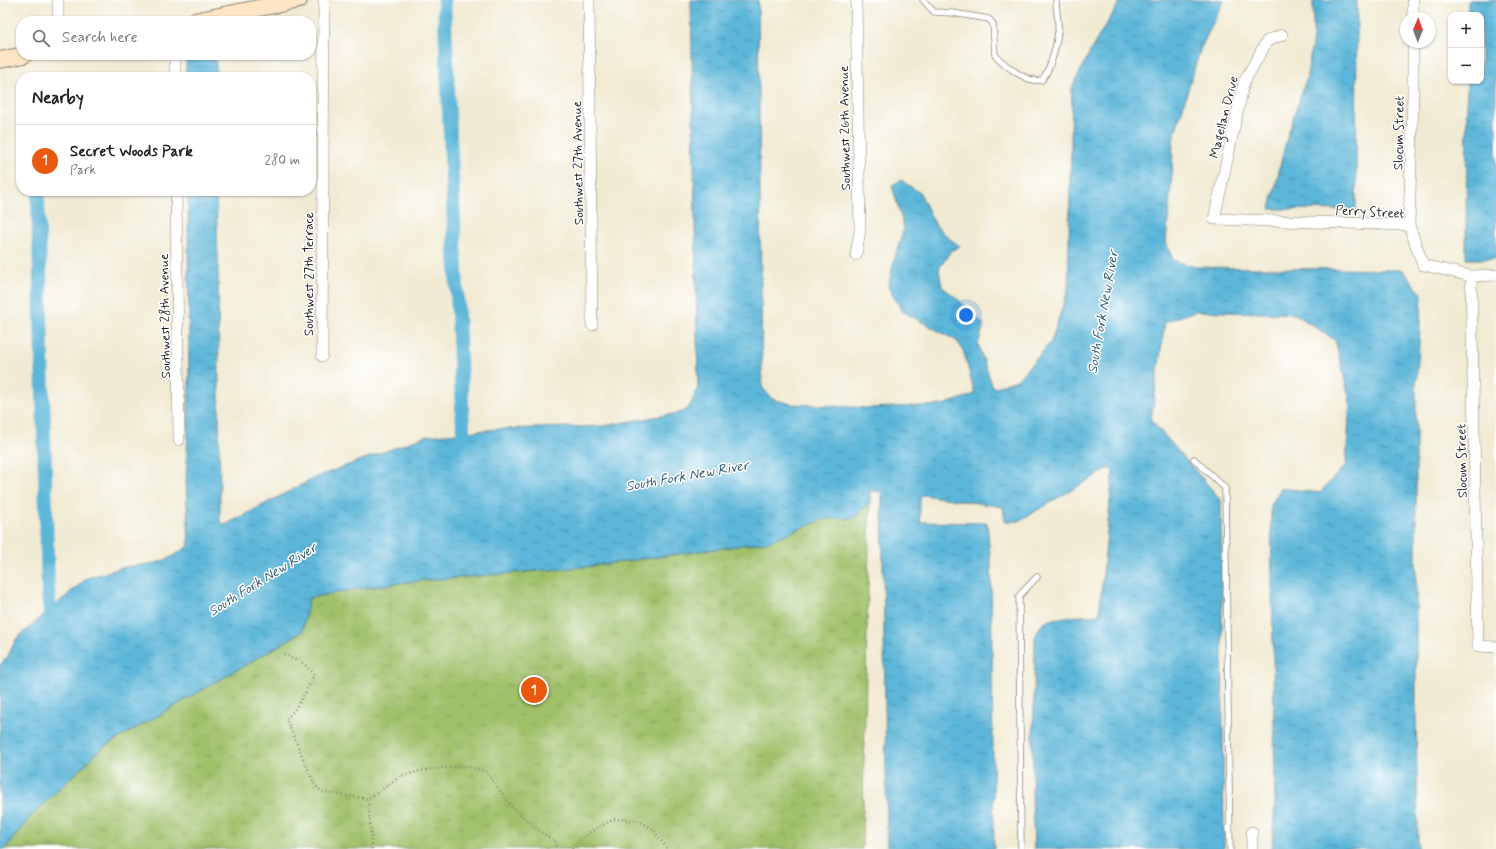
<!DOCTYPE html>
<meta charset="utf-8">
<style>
:root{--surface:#fff;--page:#f6f6f6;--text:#222;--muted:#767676;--line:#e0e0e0;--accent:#ea580c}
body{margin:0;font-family:Mynerve,sans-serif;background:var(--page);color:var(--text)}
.controls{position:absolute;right:12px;top:12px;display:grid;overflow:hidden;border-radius:8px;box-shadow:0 1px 3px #0004}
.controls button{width:36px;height:36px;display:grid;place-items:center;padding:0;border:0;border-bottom:1px solid var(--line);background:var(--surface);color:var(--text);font:20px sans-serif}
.compass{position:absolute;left:1400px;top:12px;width:36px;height:36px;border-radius:50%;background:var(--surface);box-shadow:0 1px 3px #0004;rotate:1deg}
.you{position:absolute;left:966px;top:315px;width:14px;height:14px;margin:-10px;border:3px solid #fff;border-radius:50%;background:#1a73e8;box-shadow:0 0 0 6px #1a73e833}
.badge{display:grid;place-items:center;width:26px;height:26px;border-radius:50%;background:var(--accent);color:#fff;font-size:13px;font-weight:700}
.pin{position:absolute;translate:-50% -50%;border:2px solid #fff;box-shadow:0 1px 4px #0006}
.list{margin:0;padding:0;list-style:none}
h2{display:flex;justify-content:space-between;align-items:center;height:52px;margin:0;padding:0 16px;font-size:17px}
h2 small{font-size:13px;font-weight:400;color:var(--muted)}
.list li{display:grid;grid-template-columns:26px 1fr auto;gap:12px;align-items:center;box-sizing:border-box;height:72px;padding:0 16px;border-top:1px solid var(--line)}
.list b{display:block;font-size:15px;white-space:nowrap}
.list p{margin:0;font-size:13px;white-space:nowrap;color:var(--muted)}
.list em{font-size:13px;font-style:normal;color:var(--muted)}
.icon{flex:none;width:22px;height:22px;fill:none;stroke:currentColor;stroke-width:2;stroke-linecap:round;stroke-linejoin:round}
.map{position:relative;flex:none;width:1496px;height:849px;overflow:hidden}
.search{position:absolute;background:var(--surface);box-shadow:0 1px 3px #0004;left:16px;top:16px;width:300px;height:44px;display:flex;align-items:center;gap:10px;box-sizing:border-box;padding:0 14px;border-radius:16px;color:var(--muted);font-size:15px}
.panel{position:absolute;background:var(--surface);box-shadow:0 1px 3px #0004;left:16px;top:72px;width:300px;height:124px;border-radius:16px}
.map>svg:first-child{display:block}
</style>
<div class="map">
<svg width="1496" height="849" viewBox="0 0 1496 849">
<defs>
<pattern id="park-tufts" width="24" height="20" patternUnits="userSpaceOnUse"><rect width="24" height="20" fill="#a0c16a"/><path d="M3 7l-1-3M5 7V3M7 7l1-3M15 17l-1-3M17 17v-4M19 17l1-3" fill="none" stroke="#89a55b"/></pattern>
<pattern id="water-ripples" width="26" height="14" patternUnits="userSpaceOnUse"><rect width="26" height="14" fill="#5bb6d9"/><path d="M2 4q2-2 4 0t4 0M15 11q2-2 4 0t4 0" fill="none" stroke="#4a93af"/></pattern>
</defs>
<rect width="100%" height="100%" fill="#fff"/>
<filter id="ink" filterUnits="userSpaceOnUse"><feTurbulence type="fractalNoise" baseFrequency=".025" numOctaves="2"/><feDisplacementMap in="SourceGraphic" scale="8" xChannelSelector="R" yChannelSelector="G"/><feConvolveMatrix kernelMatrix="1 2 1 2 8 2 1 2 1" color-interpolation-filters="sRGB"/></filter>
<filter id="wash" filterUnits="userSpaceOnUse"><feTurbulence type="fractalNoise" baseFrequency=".012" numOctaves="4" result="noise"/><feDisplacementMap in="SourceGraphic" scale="16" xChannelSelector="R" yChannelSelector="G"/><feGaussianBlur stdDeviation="0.9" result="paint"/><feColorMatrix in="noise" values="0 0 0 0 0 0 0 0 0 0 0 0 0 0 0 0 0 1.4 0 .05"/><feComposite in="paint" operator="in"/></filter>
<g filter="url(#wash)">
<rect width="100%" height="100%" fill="#f1ead2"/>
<!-- park -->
<path fill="url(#park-tufts)" stroke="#5e6e43" d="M 870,501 L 862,849 L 5,849 L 30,817 L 102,748 L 302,632 L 309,598 L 352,590 L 407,582 L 584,567 L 766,542 L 825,519 L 855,518 Z"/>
<!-- water -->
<path fill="url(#water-ripples)" stroke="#3c697a" d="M 691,0 L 758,0 L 762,387 L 772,399 L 791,404 L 870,408 L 943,405 L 975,394 L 963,350 L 957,341 L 902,311 L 888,287 L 893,264 L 904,228 L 892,185 L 901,180 L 920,193 L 936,226 L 950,239 L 960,246 L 951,251 L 939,269 L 942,287 L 957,298 L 984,325 L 978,344 L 993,388 L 1017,380 L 1051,342 L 1068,290 L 1072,88 L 1093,46 L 1121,0 L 1224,0 L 1200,50 L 1173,140 L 1172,173 L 1166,243 L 1173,260 L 1194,267 L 1403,270 L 1422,295 L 1416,388 L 1416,715 L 1418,849 L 1272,849 L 1275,801 L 1271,505 L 1281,488 L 1320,493 L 1346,464 L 1350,401 L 1335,340 L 1295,314 L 1196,311 L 1165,322 L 1151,420 L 1221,500 L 1224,849 L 1034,849 L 1032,794 L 1035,638 C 1036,635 1038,630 1040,627 C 1049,614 1084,617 1099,615 L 1113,471 L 1109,468 L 1019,521 L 1005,521 L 1003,507 L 924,495 L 920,498 L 920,522 L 987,523 L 991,565 L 994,849 L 887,849 L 882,492 L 870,491 L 870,501 L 855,518 L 825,519 L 766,542 L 584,567 L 407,582 L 352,590 L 309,598 L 302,632 L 102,748 L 30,817 L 5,849 L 0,849 L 0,665 L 8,656 L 16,639 L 87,578 L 124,567 L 156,563 L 170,558 L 189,546 L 186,484 L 189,388 L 188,191 L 216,191 L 218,260 L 220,520 L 225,525 L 316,477 L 426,436 L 498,429 L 604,426 L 683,412 L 691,404 L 698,388 Z
M 1313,0 L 1357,0 L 1356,210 L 1270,209 L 1286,141 L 1307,76 L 1313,38 Z
M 1468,0 L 1496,0 L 1496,259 L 1466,259 L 1467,81 L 1481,81 L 1481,15 L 1468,15 Z
M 186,55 L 216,55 L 216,77 L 186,77 Z"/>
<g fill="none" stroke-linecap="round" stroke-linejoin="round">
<!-- canal -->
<path stroke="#5bb6d9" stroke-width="14" d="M 444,0 L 464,451
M 38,198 L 48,592 L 50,610 L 54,627"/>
</g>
</g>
<g filter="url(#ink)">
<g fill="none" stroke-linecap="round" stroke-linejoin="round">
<defs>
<path id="lane" d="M 923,0 L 934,12 L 953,13 L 989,19 L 993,24 L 995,55 C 1005,65 1027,84 1042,80 C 1051,67 1056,47 1058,32 C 1059,22 1056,10 1056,0
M 1194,459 L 1225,488 L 1230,849
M 1021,849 L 1019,596 L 1037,577"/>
<path id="street" d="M 58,0 L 58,21
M 589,0 L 592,325
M 856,0 L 860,230 L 856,255
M 1413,18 L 1413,0
M 1282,35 L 1267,41 L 1244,82 L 1214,219 L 1409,225 L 1423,265 L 1471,276 L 1496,275
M 175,55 L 175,77
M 176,191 L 179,440
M 1409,225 L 1413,95 L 1413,42
M 1471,276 L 1478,646 L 1496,647
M 322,356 L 324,0
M 1252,832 L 1252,849"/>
<path id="secondary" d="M 194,21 L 299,0
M 0,60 L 24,55"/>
</defs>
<!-- lane casing -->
<use href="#lane" stroke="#868377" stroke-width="7"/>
<!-- street casing -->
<use href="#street" stroke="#868377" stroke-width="12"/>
<!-- secondary casing -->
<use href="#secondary" stroke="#868377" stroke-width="18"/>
<!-- path -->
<path stroke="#868377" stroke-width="2.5" stroke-dasharray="1 3" stroke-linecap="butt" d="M 284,654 L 304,664 L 314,675 C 306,692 299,706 286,719 L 315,785 L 322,792 L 368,799
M 372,849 L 368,799 L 401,776 L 425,770 L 466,766 L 485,771 L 513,808 L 543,834 L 555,841 L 556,849
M 572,849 L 583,837 L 600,826 L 615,819 L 637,820 L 653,829 L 667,849"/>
<!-- lane -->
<use href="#lane" stroke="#fff" stroke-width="5.5"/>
<!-- street -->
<use href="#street" stroke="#fff" stroke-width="11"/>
<!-- secondary -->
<use href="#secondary" stroke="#fde5c5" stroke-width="16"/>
</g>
</g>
<g text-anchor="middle" stroke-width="3" stroke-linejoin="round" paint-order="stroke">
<!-- street labels -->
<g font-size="13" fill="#1c1c1c" stroke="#fff">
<text transform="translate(1223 117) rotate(-76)" y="5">Magellan Drive</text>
<text transform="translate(844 128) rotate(-91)" y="5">Southwest 26th Avenue</text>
<text transform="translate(1398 133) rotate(-89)" y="5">Slocum Street</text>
<text transform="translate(577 163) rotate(-91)" y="5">Southwest 27th Avenue</text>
<text transform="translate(1370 211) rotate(3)" y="5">Perry Street</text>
<text transform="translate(308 274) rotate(-90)" y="5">Southwest 27th Terrace</text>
<text transform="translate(164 316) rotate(-91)" y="5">Southwest 28th Avenue</text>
<text transform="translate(1461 461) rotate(-91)" y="5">Slocum Street</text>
</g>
<!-- water labels -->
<g font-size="14" font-style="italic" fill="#386171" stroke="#fff">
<text transform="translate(1102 312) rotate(-80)" y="5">South Fork New River</text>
<text transform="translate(687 475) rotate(-10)" y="5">South Fork New River</text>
<text transform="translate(262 579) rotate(-32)" y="5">South Fork New River</text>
</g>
</g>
</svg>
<div class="controls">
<button>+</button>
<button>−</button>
</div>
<svg class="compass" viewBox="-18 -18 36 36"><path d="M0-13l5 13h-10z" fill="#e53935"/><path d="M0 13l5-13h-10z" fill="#767676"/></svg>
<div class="you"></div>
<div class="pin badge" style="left:534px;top:690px">1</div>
<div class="search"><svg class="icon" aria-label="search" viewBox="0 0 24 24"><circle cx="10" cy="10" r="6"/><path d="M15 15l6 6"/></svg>Search here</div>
<section class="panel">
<h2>Nearby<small></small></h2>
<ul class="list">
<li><span class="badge">1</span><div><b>Secret Woods Park</b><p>Park</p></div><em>280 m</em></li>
</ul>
</section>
</div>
